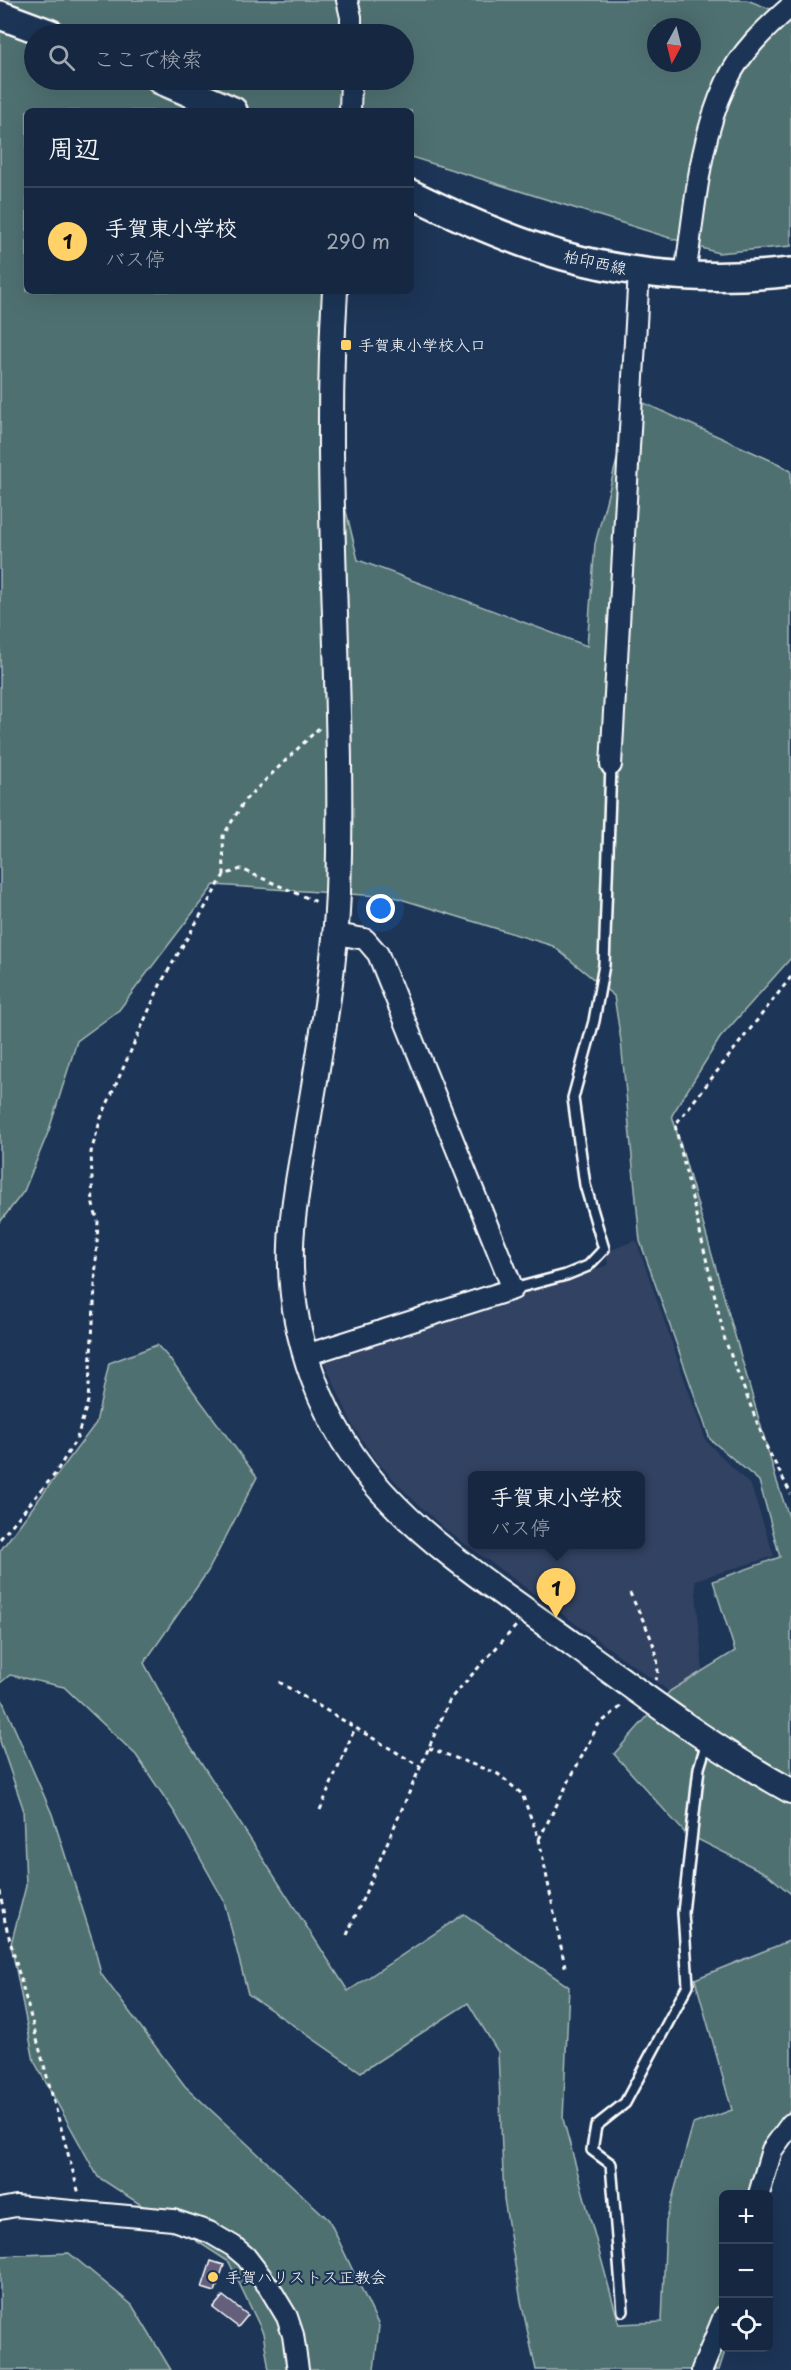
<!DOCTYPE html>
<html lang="ja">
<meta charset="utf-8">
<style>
:root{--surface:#162841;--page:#1f3048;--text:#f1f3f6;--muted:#9ea6b1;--line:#35445a;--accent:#ffd166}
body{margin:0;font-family:"Playpen Sans","Klee One",sans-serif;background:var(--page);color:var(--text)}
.controls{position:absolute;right:18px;bottom:18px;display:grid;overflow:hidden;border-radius:9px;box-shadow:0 6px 24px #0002}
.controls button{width:54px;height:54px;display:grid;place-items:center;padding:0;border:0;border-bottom:2px solid var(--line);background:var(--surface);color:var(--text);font:30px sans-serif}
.compass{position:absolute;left:647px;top:18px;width:54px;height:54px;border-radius:50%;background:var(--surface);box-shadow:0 6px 24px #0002;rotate:187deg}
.you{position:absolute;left:381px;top:909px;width:21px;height:21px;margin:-15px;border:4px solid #fff;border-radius:50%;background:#1a73e8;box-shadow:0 0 0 9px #1a73e833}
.badge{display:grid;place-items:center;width:39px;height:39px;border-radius:50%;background:var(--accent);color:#111;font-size:20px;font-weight:700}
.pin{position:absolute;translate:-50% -50px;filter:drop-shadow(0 2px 3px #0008)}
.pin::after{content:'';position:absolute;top:32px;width:21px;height:18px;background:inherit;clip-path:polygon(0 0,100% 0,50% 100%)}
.popup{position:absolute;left:468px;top:1471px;width:177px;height:78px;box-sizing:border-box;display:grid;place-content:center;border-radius:9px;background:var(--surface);filter:drop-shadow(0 2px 4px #0005);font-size:20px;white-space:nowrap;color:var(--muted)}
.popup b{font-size:22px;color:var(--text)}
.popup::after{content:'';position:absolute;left:50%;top:100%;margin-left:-12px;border:12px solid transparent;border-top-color:var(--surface)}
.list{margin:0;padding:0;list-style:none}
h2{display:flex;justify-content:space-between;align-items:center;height:78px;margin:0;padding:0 24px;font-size:26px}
h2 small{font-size:20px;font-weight:400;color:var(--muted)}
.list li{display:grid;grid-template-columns:39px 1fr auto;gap:18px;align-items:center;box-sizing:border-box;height:108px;padding:0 24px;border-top:2px solid var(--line)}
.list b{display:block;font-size:22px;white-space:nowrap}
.list p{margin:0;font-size:20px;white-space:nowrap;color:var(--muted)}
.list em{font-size:20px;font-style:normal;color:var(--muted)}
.icon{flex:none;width:33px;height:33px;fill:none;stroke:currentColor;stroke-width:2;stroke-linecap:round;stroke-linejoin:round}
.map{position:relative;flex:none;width:791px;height:2370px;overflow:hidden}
.search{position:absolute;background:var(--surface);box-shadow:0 6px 24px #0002;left:24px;top:24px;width:390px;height:66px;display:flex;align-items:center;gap:15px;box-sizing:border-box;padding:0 21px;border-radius:33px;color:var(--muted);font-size:22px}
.panel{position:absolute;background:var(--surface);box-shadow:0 6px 24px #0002;left:24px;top:108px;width:390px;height:186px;border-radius:9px}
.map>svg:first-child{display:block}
</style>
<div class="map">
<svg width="791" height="2370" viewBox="0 0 791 2370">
<rect width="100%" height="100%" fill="#1d3557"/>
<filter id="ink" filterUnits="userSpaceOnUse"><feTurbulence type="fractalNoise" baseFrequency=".0167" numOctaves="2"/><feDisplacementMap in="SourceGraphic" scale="12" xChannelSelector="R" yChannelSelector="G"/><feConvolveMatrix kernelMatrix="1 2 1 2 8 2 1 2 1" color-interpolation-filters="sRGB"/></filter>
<g filter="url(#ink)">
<!-- built -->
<path fill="#324262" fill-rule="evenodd" d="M 636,1240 L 706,1441 L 751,1486 L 774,1556 L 695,1580 L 707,1719 L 446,1530 L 407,1494 L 374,1458 L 353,1426 L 322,1357 L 608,1265 L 606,1252 ZM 472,1476 L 640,1476 L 640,1544 L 472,1544 Z"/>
<!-- green -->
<path fill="#4f7071" stroke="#a7b8b8" stroke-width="1.5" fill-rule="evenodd" d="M 0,0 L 747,0 L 791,17 L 791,246 L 718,253 L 411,157 L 411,111 L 27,111 L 27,291 L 322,291 L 328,437 L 358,560 L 587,646 L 595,544 L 633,398 L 779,464 L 791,471 L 791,958 L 720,1038 L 672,1115 L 776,1479 L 791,1523 L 791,1894 L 767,1874 L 685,1833 L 614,1754 L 670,1691 L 735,1651 L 713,1581 L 780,1557 L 759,1481 L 710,1439 L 640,1241 L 621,1041 L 614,996 L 553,946 L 394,897 L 214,885 L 119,1010 L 77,1041 L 49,1130 L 24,1191 L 0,1222 ZM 656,27 L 692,27 L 692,63 L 656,63 ZM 34,34 L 404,34 L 404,80 L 34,80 Z
M 157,1345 L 168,1357 L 257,1477 L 208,1571 L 144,1663 L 184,1736 L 348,1991 L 464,1914 L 569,1987 L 563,2119 L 619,2324 L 662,2322 L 666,2221 L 693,2124 L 732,2110 L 695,1979 L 791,1940 L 791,2108 L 751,2179 L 754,2194 L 724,2194 L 724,2348 L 726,2348 L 719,2370 L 536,2370 L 521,2301 L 504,2199 L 498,2052 L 468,2003 L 361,2072 L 248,1994 L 224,1901 L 175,1813 L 136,1755 L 64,1687 L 10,1675 L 0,1683 L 0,1551 L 96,1423 L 109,1363 Z
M 0,1695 L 52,1814 L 94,1945 L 101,1974 L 185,2086 L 329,2220 L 379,2326 L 374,2370 L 269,2370 L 263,2333 L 229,2262 L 98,2177 L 34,2061 L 11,1944 L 26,1886 L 23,1808 L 0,1741 Z
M 69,2253 L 132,2305 L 171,2370 L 0,2370 L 0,2256 Z"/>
<!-- building -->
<path fill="#635f7b" stroke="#fff" stroke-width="1.5" d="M 211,2261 L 224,2265 L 215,2292 L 202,2288 Z
M 223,2296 L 248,2315 L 238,2327 L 213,2308 Z"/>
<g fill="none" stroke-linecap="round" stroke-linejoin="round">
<defs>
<path id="service" d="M 513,1289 L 566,1275 L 588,1266 L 604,1249 L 585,1185 L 573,1098 L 594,1021 L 604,965 L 611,765
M 623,2311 L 611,2164 L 592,2150 L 596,2126 L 625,2103 L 688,1985 L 683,1913 L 699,1768 L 707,1742"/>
<path id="minor" d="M 347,0 L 351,17 L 351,34
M 350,111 L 351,80
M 685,275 C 695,211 698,142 726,83 C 740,52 766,28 791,6
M 611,765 L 639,271
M 306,1355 L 513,1289 L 378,954 L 365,939 L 336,934
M 759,2194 L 772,2150 L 791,2124
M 0,2209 L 16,2206 L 173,2220 L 209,2232 L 233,2246 L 246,2257 L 269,2287 L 287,2317 L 293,2335 L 298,2370
M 702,2370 L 724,2316"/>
<path id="tertiary" d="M 335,291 C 322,491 345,692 338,892 C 335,973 319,1054 306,1134 C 300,1171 292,1209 291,1246 C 288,1334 323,1429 383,1493 C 438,1553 509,1597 574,1645 C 645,1696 714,1749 791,1791"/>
<path id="secondary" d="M 0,15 L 51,34
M 161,80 L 233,111
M 411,194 C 460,218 511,241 564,256 C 637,276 716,281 791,272"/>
</defs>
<!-- service casing -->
<use href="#service" stroke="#fff" stroke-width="14"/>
<!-- minor casing -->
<use href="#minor" stroke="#fff" stroke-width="24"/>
<!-- tertiary casing -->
<use href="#tertiary" stroke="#fff" stroke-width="28"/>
<!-- secondary casing -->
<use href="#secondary" stroke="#fff" stroke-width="32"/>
<!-- path -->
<path stroke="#fff" stroke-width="3" stroke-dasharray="4.5 4.5" stroke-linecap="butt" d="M 224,875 L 223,836 L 245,800 L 319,728
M 791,977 L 675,1125 L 725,1340 L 767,1448 L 791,1494
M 0,1539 L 55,1474 L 77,1438 L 88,1401 L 94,1306 L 98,1222 L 93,1205 L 91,1152 L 101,1118 L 161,983 L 224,875 L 241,869 L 319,903
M 630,1593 C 640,1616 665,1656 656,1680
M 279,1682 L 421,1767
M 429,1748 L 498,1774 L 522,1794 L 539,1839 L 566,1971
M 320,1810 L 355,1728
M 539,1839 L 598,1725 L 623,1705
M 0,1891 L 5,1922 L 79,2194
M 347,1935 L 450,1699 L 516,1626"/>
<!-- service -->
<use href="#service" stroke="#1d3557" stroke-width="9"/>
<!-- minor -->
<use href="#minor" stroke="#1d3557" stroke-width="20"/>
<!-- tertiary -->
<use href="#tertiary" stroke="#1d3557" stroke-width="24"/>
<!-- secondary -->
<use href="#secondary" stroke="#1d3557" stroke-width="27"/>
</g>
</g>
<!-- markers -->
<g fill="#ffd166" stroke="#1d3557" stroke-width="2">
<rect x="340" y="339" width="12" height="12" rx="3"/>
<circle cx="213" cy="2277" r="6"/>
</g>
<g text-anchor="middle" stroke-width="4.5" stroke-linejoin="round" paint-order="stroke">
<!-- street labels -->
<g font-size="16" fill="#fff" stroke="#1d3557">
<text transform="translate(595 262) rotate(12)" y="6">柏印西線</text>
</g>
<!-- poi labels -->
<g font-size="16" fill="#fff" stroke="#1d3557" text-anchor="start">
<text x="358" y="351">手賀東小学校入口</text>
<text x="225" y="2283">手賀ハリストス正教会</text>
</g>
</g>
</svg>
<div class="controls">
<button>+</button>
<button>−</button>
<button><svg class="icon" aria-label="locate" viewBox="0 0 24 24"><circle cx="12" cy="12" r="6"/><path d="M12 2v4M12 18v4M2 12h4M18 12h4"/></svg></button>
</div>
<svg class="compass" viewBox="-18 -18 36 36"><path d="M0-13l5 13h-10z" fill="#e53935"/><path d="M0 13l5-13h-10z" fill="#9ea6b1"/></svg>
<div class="you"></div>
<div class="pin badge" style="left:556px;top:1618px">1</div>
<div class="popup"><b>手賀東小学校</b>バス停</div>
<div class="search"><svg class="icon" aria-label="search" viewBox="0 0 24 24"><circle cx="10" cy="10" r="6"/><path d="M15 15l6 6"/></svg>ここで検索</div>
<section class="panel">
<h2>周辺<small></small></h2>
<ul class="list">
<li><span class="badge">1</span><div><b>手賀東小学校</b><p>バス停</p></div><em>290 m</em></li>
</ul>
</section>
</div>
